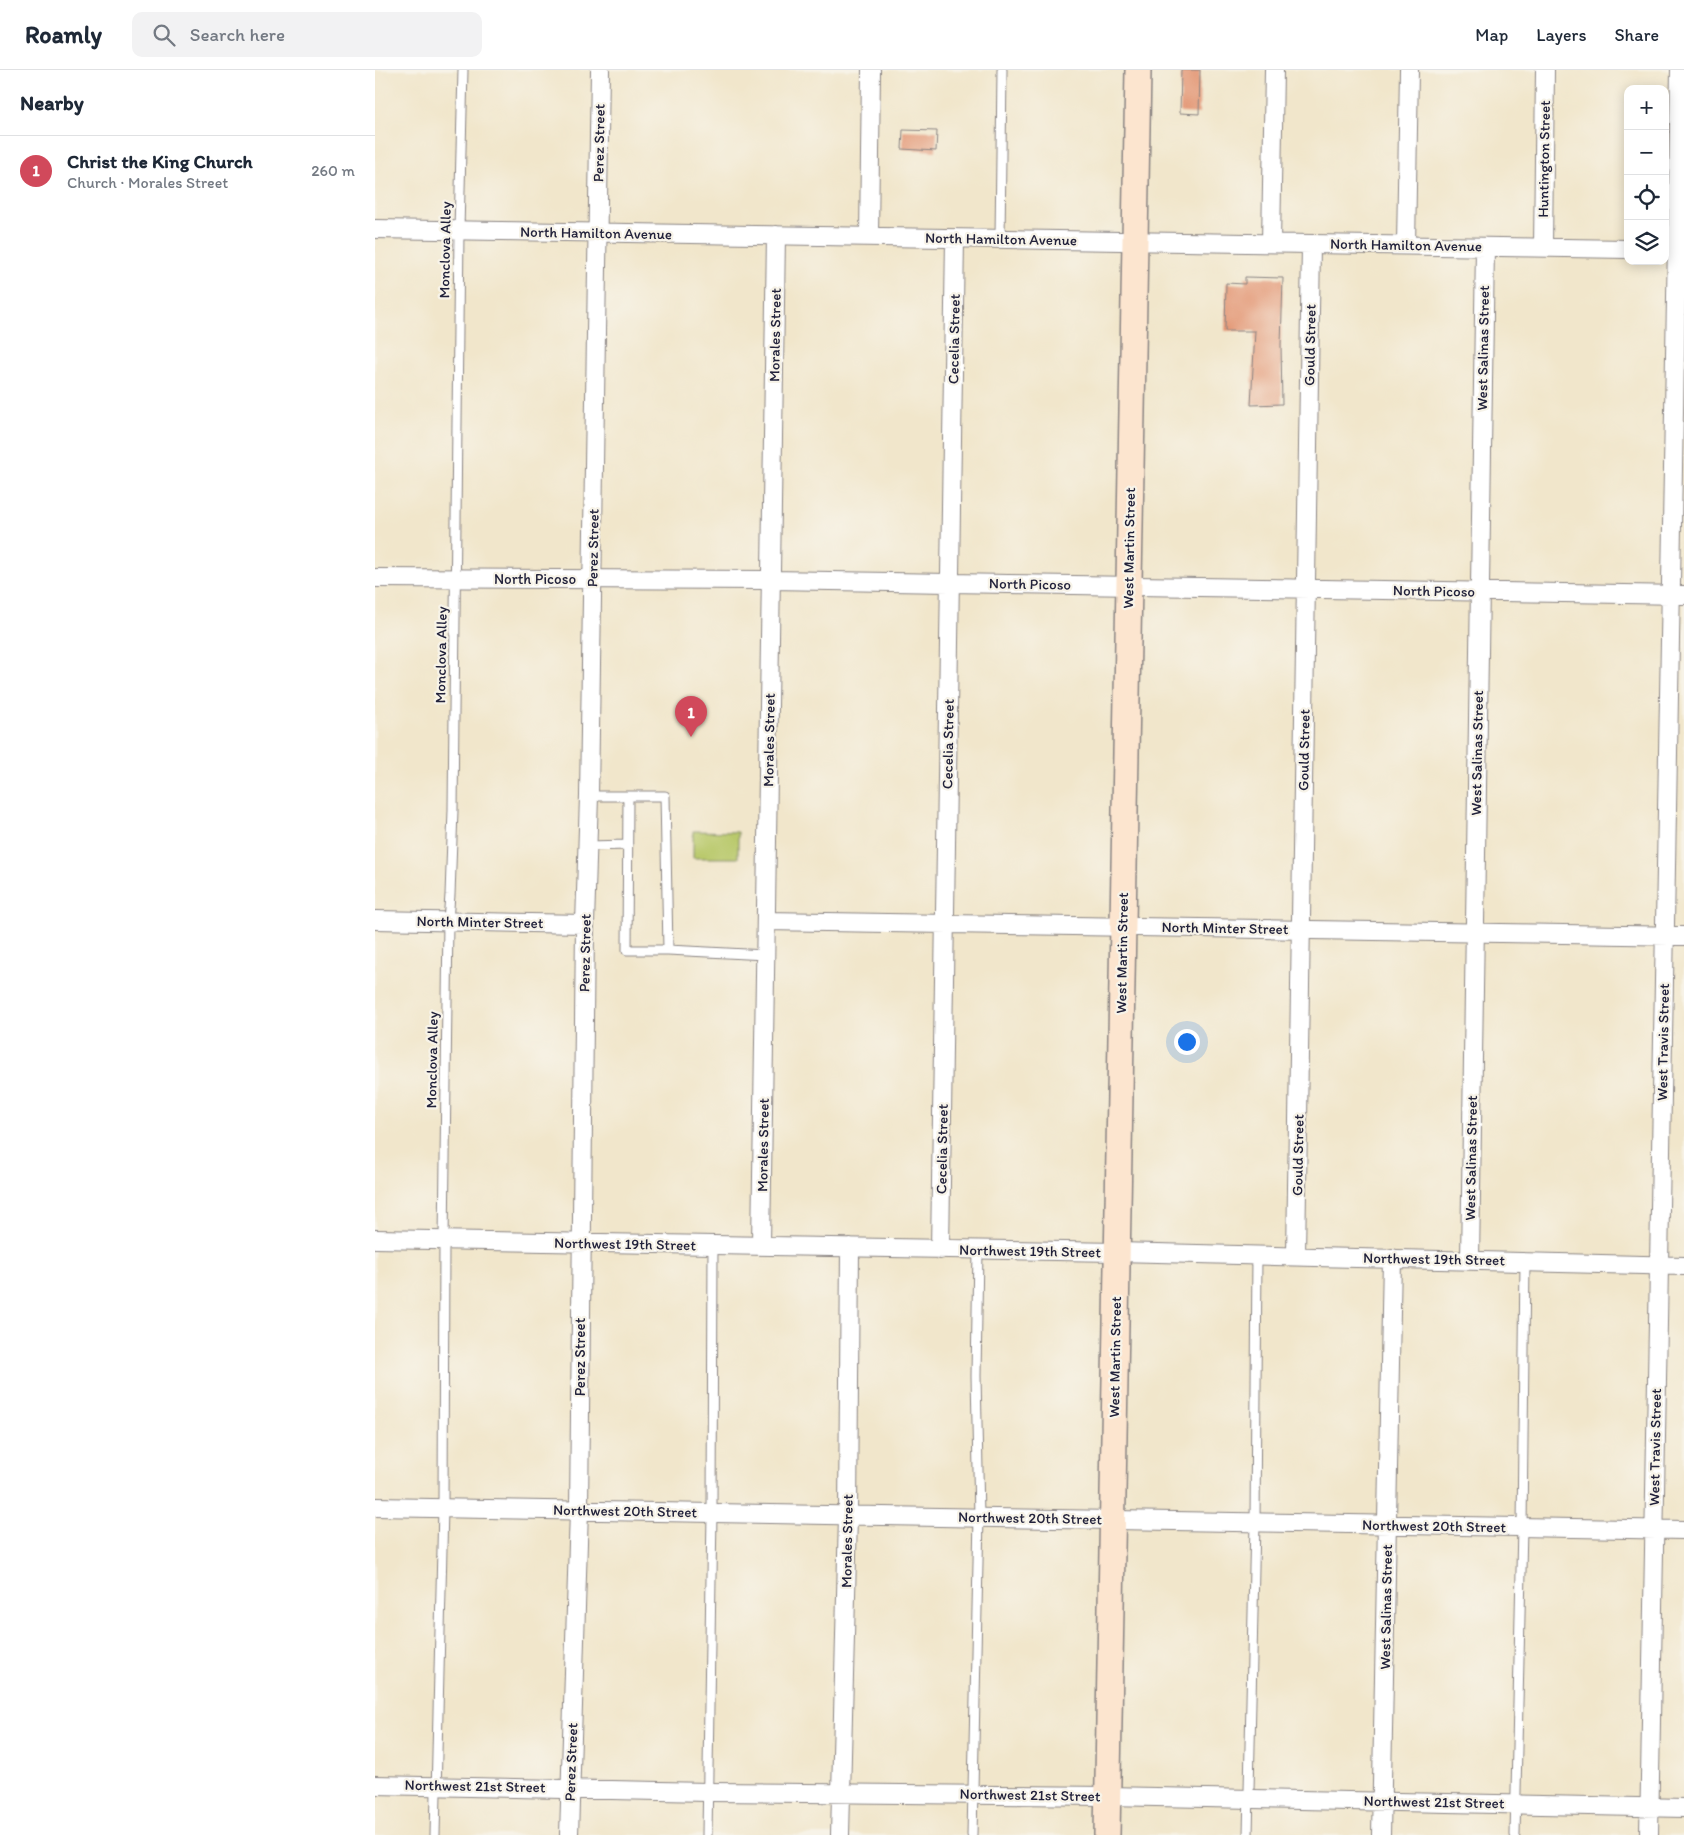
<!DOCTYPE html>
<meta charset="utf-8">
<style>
:root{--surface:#fff;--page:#f2f2f3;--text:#1f2937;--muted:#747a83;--line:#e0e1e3;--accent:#d1495b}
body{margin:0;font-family:Itim,sans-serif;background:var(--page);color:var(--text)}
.controls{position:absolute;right:15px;top:15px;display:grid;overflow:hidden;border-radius:10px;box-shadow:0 2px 12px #0003}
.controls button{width:45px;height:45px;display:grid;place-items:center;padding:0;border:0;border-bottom:1px solid var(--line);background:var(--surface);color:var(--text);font:25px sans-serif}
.you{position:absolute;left:811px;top:971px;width:18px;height:18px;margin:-12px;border:4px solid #fff;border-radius:50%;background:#1a73e8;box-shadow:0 0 0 8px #1a73e833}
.badge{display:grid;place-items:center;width:32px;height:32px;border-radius:50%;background:var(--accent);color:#fff;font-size:16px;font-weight:700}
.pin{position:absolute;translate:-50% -41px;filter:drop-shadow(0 1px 2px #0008)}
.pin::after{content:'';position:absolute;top:26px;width:18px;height:15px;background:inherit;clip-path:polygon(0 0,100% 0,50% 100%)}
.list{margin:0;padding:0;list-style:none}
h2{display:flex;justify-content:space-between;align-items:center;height:65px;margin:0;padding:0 20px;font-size:21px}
h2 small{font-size:16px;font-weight:400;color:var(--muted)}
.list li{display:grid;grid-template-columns:32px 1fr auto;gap:15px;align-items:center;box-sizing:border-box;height:70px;padding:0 20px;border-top:1px solid var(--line)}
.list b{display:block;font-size:19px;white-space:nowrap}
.list p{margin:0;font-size:16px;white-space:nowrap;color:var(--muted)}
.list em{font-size:16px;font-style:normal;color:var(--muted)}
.icon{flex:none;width:28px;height:28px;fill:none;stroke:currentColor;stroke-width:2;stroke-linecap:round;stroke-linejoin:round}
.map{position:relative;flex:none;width:1309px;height:1765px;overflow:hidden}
header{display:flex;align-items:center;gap:30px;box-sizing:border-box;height:70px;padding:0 25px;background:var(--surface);border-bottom:1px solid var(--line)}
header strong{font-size:24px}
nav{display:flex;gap:28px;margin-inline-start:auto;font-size:18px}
.search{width:350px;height:45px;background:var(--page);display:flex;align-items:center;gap:12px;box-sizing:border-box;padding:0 18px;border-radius:10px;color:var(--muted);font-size:19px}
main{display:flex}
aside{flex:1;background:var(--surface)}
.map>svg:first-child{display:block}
</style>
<header>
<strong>Roamly</strong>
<div class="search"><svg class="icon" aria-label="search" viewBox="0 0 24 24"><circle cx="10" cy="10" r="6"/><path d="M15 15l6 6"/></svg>Search here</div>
<nav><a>Map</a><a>Layers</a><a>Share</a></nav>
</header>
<main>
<aside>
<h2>Nearby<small></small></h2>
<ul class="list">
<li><span class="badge">1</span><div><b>Christ the King Church</b><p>Church · Morales Street</p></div><em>260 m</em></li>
</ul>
</aside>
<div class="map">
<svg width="1309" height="1765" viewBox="0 0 1309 1765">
<rect width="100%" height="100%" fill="#f7f3e8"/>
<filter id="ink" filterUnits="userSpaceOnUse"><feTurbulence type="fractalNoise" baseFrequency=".02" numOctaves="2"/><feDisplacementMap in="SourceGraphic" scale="10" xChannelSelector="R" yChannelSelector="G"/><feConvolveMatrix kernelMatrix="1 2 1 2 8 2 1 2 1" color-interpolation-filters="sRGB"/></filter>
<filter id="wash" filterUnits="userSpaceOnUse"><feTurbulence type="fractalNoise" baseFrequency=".0096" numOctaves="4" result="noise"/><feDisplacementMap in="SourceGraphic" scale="20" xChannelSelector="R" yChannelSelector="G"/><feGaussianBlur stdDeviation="1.12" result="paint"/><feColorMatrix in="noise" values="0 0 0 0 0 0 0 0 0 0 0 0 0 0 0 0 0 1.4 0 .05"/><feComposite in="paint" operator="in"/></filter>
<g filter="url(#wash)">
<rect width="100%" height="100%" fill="#f1e6cb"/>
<!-- green -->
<path fill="#b9c96c" stroke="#6e7654" d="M 318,761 L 363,762 L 363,788 L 318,788 Z"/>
<g id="blocks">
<!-- building -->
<path fill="#e2926e" d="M 806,0 L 825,0 L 824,44 L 805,43 Z
M 528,60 L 562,61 L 561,81 L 527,79 Z
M 870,207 L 908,208 L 906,275 L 907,334 L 876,335 L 880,261 L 850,261 L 851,213 L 870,214 Z"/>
</g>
</g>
<g filter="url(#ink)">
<use href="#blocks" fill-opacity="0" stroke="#8a8483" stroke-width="1"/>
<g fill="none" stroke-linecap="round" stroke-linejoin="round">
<defs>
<path id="lane" d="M 625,169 L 627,0
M 214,726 L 290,726 L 293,880 L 252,880 L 253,726
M 213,776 L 253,775
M 293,880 L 391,885
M 60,1765 L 68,1438 L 69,1170 L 73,851 L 75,825 L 78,740 L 84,160 L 88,0
M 332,1765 L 337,1443 L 338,1174
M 597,1765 L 604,1447 L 601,1306 L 603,1180
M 873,1765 L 880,1453 L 882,1185
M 1140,1765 L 1147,1457 L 1150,1191"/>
<path id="street" d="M 0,159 L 1253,179
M 494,167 L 496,0
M 896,173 L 899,0
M 1031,175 L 1034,0
M 1168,177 L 1170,0
M 0,508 L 396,510 L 1309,525
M 0,850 L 210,854
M 391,851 L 1309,866
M 0,1169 L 742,1182 L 1309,1196
M 386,1175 L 401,165
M 565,1180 L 580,168
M 921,1186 L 936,174
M 1095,1190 L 1110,177
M 0,1437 L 1309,1460
M 0,1715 L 333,1722 L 732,1726 L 1309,1738
M 194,1765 L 204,1440 L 210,854 L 214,726 L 225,0
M 465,1765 L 473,1446 L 475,1177
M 1006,1765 L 1017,1188
M 1274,1765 L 1305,0"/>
<path id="secondary" d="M 732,1765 L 763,0"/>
</defs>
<!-- lane casing -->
<use href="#lane" stroke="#8a8483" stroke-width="11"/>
<!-- street casing -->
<use href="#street" stroke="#8a8483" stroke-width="20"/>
<!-- secondary casing -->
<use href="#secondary" stroke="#8a8483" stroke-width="28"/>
<!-- lane -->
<use href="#lane" stroke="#fff" stroke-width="9"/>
<!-- street -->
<use href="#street" stroke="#fff" stroke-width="18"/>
<!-- secondary -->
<use href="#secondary" stroke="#fce5cf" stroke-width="25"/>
</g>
</g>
<g text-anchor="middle" stroke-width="4.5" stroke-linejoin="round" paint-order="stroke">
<!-- street labels -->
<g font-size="15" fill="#22223b" stroke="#f7f3e8">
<text transform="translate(224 73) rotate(-89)" y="5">Perez Street</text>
<text transform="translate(1169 89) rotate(-89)" y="5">Huntington Street</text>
<text transform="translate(221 163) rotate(1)" y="5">North Hamilton Avenue</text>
<text transform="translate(626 169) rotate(1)" y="5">North Hamilton Avenue</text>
<text transform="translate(1031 175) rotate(1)" y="5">North Hamilton Avenue</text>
<text transform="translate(70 180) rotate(-89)" y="5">Monclova Alley</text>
<text transform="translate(400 265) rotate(-89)" y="5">Morales Street</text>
<text transform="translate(579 269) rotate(-89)" y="5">Cecelia Street</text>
<text transform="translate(935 275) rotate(-89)" y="5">Gould Street</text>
<text transform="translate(1108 278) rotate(-89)" y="5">West Salinas Street</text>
<text transform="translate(218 478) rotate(-89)" y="5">Perez Street</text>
<text transform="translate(754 478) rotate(-89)" y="5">West Martin Street</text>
<text x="160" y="514">North Picoso</text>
<text transform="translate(655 514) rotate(1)" y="5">North Picoso</text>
<text transform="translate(1059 521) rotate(1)" y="5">North Picoso</text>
<text transform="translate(66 585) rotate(-89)" y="5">Monclova Alley</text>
<text transform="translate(394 670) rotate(-89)" y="5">Morales Street</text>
<text transform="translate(573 674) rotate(-89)" y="5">Cecelia Street</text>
<text transform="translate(929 680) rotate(-89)" y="5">Gould Street</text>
<text transform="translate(1102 683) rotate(-89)" y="5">West Salinas Street</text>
<text transform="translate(105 852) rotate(1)" y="5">North Minter Street</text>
<text transform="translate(850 858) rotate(1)" y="5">North Minter Street</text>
<text transform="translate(210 883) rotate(-89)" y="5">Perez Street</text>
<text transform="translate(747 883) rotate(-89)" y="5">West Martin Street</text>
<text transform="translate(1288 972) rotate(-89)" y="5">West Travis Street</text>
<text transform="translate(57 990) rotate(-89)" y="5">Monclova Alley</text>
<text transform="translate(388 1075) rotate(-89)" y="5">Morales Street</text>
<text transform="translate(567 1079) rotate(-89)" y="5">Cecelia Street</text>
<text transform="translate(923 1085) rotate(-89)" y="5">Gould Street</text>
<text transform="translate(1096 1088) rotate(-89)" y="5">West Salinas Street</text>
<text transform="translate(250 1174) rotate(1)" y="5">Northwest 19th Street</text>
<text transform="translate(655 1181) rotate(1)" y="5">Northwest 19th Street</text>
<text transform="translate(1059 1189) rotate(1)" y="5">Northwest 19th Street</text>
<text transform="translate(205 1287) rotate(-90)" y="5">Perez Street</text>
<text transform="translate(740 1287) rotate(-89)" y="5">West Martin Street</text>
<text transform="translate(1280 1377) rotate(-89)" y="5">West Travis Street</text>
<text transform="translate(250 1441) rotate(1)" y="5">Northwest 20th Street</text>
<text transform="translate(655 1448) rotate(1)" y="5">Northwest 20th Street</text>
<text transform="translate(1059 1456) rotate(1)" y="5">Northwest 20th Street</text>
<text transform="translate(472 1471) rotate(-89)" y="5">Morales Street</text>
<text transform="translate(1011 1537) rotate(-89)" y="5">West Salinas Street</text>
<text transform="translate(196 1692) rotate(-88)" y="5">Perez Street</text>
<text transform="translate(100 1716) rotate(1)" y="5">Northwest 21st Street</text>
<text transform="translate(655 1725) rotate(1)" y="5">Northwest 21st Street</text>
<text transform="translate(1059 1732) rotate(1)" y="5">Northwest 21st Street</text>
</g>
</g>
</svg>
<div class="controls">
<button>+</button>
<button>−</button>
<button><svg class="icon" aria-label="locate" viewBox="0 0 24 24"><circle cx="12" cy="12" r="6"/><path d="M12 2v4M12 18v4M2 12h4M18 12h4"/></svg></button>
<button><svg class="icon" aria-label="layers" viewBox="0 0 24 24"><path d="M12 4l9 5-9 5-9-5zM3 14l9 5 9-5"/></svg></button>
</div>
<div class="you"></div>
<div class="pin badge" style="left:316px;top:667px">1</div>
</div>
</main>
